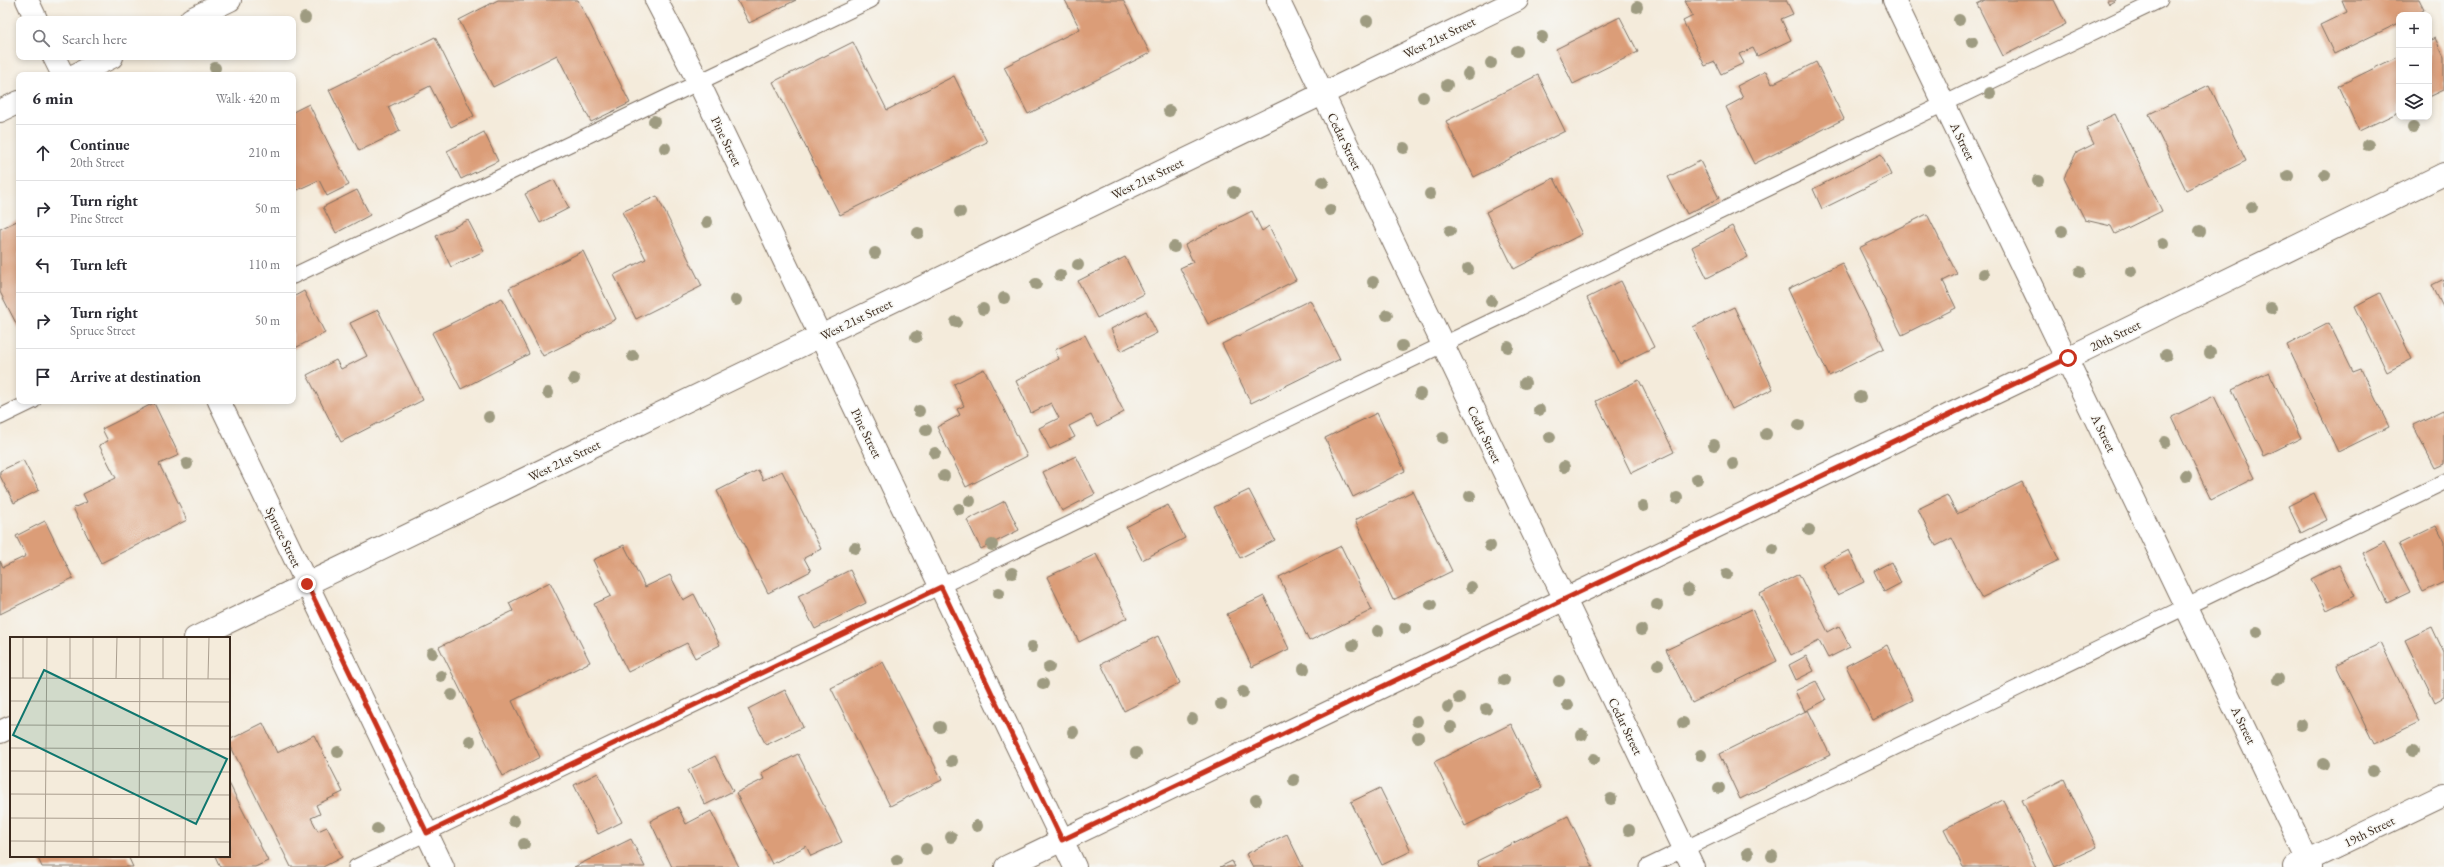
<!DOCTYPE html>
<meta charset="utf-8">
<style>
:root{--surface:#fff;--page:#f7f7f7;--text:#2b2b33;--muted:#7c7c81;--line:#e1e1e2}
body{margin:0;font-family:"EB Garamond",serif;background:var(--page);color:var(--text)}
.controls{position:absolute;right:12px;top:12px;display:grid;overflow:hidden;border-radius:8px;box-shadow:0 2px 6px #0003}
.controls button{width:36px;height:36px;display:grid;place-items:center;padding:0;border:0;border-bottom:1px solid var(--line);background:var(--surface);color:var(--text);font:20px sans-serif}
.stop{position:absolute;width:12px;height:12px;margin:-9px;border:3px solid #c8321e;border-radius:50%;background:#fff}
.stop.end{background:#c8321e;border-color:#fff;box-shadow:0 1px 4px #0008}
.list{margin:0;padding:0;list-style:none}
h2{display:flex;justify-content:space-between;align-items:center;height:52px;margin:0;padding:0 16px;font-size:17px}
h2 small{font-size:13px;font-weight:400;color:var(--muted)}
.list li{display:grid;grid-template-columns:26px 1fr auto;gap:12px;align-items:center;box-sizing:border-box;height:56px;padding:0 16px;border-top:1px solid var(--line)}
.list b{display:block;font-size:15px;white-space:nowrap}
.list p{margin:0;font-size:13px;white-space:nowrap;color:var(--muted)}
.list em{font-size:13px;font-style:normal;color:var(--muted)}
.icon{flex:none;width:22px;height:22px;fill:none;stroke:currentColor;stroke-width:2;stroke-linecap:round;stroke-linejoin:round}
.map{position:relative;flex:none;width:2444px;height:867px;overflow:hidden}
.search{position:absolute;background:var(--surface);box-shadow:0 2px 6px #0003;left:16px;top:16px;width:280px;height:44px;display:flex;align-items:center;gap:10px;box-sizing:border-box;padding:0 14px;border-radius:8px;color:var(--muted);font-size:15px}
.panel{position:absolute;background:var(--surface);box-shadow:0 2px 6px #0003;left:16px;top:72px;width:280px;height:332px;border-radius:8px}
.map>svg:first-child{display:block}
</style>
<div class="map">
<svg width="2444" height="867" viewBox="0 0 2444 867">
<rect width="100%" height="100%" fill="#f6f6f2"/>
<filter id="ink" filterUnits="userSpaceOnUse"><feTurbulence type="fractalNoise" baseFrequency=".025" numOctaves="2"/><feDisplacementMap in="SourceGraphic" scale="8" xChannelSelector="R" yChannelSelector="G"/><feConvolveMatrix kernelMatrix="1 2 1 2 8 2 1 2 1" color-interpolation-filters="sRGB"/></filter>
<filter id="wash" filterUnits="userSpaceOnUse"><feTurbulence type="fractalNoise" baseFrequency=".012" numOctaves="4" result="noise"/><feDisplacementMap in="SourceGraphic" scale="16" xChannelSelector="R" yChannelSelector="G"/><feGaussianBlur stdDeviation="0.9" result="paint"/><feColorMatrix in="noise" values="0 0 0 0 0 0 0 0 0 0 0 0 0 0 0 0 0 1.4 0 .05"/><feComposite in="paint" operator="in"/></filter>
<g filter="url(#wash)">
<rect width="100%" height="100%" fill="#f4ebdb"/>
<g id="blocks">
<!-- building -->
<path fill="#db9d78" d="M 498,0 L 578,0 L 630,103 L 591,122 L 557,55 L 493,87 L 459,20 Z
M 737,0 L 796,0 L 749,23 Z
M 1065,0 L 1123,0 L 1150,53 L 1028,114 L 1004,67 L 1080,29 Z
M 1687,0 L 1786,0 L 1793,14 L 1781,19 L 1791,40 L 1757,56 L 1753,48 L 1739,54 L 1744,63 L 1721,74 L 1715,62 L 1705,66 L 1683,21 L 1693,16 L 1685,1 Z
M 1985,0 L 2054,0 L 2066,24 L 2003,56 L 1977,4 Z
M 2107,0 L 2116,0 L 2109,4 Z
M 2342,0 L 2419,0 L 2424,10 L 2415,15 L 2399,15 L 2399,23 L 2334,54 L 2320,25 L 2347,12 Z
M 1620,17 L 1638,52 L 1573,84 L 1556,49 Z
M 435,37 L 474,116 L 451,127 L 430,86 L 388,107 L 400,131 L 359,151 L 329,90 Z
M 2435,38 L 2444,57 L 2444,90 L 2429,97 L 2429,41 Z
M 853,42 L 887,110 L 954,76 L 987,142 L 840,215 L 773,82 Z
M 2399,56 L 2399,112 L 2359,131 L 2338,86 Z
M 1816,62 L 1844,119 L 1754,164 L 1726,107 L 1743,98 L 1737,86 L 1766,71 L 1772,84 Z
M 1538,75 L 1565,131 L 1474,177 L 1446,121 Z
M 2209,85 L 2246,161 L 2186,190 L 2149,114 Z
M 309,104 L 349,185 L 327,196 L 319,180 L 293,192 L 293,112 Z
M 2115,114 L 2162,211 L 2115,234 L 2111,226 L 2085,220 L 2064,178 L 2076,153 L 2094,144 L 2086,128 Z
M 484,132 L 498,161 L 461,179 L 447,151 Z
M 1881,154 L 1891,175 L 1822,209 L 1813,189 Z
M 1700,161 L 1719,198 L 1687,214 L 1668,177 Z
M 1554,178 L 1582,234 L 1514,269 L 1486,212 Z
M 554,180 L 569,208 L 540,223 L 525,194 Z
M 357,190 L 370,215 L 336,233 L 323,207 Z
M 657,196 L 702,286 L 636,319 L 614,275 L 646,259 L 622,212 Z
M 1252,211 L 1262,231 L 1269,226 L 1296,280 L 1208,324 L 1180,268 L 1193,262 L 1185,245 Z
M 1927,214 L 1957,274 L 1943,281 L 1956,308 L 1902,335 L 1859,248 Z
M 19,220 L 19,329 L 0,292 L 0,229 Z
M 468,220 L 484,251 L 451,267 L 436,236 Z
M 1732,226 L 1748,257 L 1707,278 L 1692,247 Z
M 583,251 L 616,319 L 543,356 L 509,288 Z
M 1125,257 L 1144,294 L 1097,318 L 1078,281 Z
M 1842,263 L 1884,348 L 1829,376 L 1788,289 Z
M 2444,279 L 2444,309 L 2432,285 Z
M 1621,281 L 1654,347 L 1620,364 L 1587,298 Z
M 304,291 L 325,333 L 293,349 L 293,297 Z
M 2380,293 L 2412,359 L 2387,372 L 2355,306 Z
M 502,298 L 529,354 L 461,389 L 432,333 Z
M 1310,300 L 1340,359 L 1251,403 L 1222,344 Z
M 1734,307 L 1773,389 L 1732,409 L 1693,327 Z
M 378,310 L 423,400 L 341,442 L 307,375 L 336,360 L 341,369 L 367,356 L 350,323 Z
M 1146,311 L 1157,333 L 1121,351 L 1111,329 Z
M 2329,323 L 2353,372 L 2361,369 L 2389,427 L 2338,452 L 2287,345 Z
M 1085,335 L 1124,412 L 1097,427 L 1091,415 L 1069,426 L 1075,437 L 1050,449 L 1039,428 L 1059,418 L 1051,403 L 1031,413 L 1016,381 L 1059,359 L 1055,350 Z
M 984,369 L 1027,456 L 966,487 L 937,427 L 960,415 L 957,409 L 964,406 L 954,384 Z
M 2269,372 L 2301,438 L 2264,456 L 2232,390 Z
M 1639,380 L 1674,452 L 1631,473 L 1596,401 Z
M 2214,396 L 2254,478 L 2211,500 L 2172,417 Z
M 154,403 L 179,455 L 159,464 L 187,520 L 101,563 L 73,508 L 87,502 L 83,494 L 116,478 L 99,445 L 108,441 L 102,429 Z
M 2444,410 L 2444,464 L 2435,468 L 2413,425 Z
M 1377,413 L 1405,471 L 1353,497 L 1325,438 Z
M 1076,456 L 1095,494 L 1062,511 L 1043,472 Z
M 23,460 L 39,490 L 14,503 L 0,476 L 0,471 Z
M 758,470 L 763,480 L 782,471 L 821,549 L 804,558 L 811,571 L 768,593 L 717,491 Z
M 2022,482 L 2059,560 L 1981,598 L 1952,538 L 1936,546 L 1918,509 L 1947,495 L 1957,514 Z
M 1249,490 L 1275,540 L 1240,558 L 1214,507 Z
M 1413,491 L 1452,571 L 1393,600 L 1355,520 Z
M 2314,493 L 2327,520 L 2301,533 L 2288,506 Z
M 1005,501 L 1019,530 L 981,549 L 967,520 Z
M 1168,505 L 1185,538 L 1142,560 L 1126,527 Z
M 45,521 L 73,578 L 0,614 L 0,561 L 3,567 L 26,556 L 16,536 Z
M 2436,526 L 2444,541 L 2444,582 L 2423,592 L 2399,544 Z
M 2384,542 L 2410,592 L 2387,603 L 2363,553 Z
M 624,545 L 645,587 L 670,575 L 683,600 L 694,594 L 720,645 L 695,658 L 687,643 L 628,672 L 594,604 L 611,596 L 593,560 Z
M 1341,546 L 1372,610 L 1309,641 L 1279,577 Z
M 1849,550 L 1864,582 L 1837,595 L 1822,564 Z
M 1096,554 L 1127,618 L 1079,642 L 1047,577 Z
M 1891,562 L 1901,583 L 1884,592 L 1874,571 Z
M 2339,565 L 2355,596 L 2327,610 L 2311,579 Z
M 850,570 L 866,603 L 815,629 L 798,596 Z
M 1799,574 L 1828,632 L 1839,626 L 1850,647 L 1828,658 L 1819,641 L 1791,655 L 1760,594 Z
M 550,582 L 590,662 L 512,701 L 540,757 L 503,776 L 439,647 L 513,611 L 509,603 Z
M 1264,596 L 1289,649 L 1252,667 L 1227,614 Z
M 1752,609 L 1777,661 L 1692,703 L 1666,650 Z
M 2432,627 L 2444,653 L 2444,697 L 2435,702 L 2405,640 Z
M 1158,636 L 1180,683 L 1124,711 L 1101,664 Z
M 2381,643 L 2419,722 L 2374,744 L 2336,665 Z
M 1887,645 L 1913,700 L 1873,720 L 1846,666 Z
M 1806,656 L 1814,671 L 1796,680 L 1789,665 Z
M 883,662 L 942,780 L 890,806 L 831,688 Z
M 1816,681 L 1826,700 L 1805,711 L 1795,691 Z
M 785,690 L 803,727 L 766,745 L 748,709 Z
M 1808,710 L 1830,755 L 1740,799 L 1719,754 Z
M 263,723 L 277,753 L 314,735 L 343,792 L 316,805 L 320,814 L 311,818 L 318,831 L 327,827 L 342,857 L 323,867 L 291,867 L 229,743 L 229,740 Z
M 1511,724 L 1542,788 L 1465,826 L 1434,762 Z
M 798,754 L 842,842 L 811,856 L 806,846 L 772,864 L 736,793 L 764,779 L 761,773 Z
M 715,756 L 733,791 L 705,805 L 688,770 Z
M 598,773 L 622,822 L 598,834 L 574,785 Z
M 2064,779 L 2097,847 L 2055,867 L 2022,800 Z
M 229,783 L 268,861 L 255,867 L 220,867 L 215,856 L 229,856 Z
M 1380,788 L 1411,851 L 1382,865 L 1351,802 Z
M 2003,800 L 2036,867 L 1963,867 L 1944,829 Z
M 678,807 L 686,824 L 711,811 L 739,867 L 672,867 L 650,821 Z
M 1568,816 L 1593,867 L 1479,867 L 1477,861 Z
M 1287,834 L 1303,867 L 1253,867 L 1246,854 Z
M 631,839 L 645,867 L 574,867 Z
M 37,856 L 128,856 L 133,867 L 42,867 Z
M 1232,861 L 1235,867 L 1220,867 Z"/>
</g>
</g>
<g filter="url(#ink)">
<use href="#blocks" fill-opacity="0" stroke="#7c6e60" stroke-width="1"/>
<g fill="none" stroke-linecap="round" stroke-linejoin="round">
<defs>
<path id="service" d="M 293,276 L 871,0
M 0,417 L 33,401
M 356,867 L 2160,0
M 1647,867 L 2444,482"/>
<path id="minor" d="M 27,0 L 36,19
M 656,0 L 699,83 L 1075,867
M 1278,0 L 1693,867
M 1894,0 L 2311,867
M 191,19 L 230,0
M 54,57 L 63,75
M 75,75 L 112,57
M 0,111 L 19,102
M 219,401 L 443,867
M 1006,867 L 2068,358 L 2444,174
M 2294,867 L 2444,795"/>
<path id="tertiary" d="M 195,638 L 1517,0
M 0,732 L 11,727"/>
</defs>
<!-- service casing -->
<use href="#service" stroke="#7c6e60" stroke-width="17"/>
<!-- minor casing -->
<use href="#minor" stroke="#7c6e60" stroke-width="24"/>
<!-- tertiary casing -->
<use href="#tertiary" stroke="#7c6e60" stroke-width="24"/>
<!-- service -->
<use href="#service" stroke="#fff" stroke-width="15"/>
<!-- minor -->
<use href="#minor" stroke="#fff" stroke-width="22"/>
<!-- tertiary -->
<use href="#tertiary" stroke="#fff" stroke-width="22"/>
</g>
<!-- trees -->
<g fill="#9e9b81">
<circle cx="1637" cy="7" r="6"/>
<circle cx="305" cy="18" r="6"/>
<circle cx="1959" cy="20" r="6"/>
<circle cx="1367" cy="21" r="6"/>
<circle cx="1542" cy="37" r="6"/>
<circle cx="1972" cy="42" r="6"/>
<circle cx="1517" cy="51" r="6"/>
<circle cx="1491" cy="63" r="6"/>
<circle cx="215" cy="68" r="6"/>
<circle cx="1468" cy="74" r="6"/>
<circle cx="1447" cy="85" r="6"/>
<circle cx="1990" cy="93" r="6"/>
<circle cx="1423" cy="97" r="6"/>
<circle cx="1169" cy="111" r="6"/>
<circle cx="654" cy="121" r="6"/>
<circle cx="2413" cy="128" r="6"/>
<circle cx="2368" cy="145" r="6"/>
<circle cx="665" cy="148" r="6"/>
<circle cx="1404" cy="148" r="6"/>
<circle cx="1929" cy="170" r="6"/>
<circle cx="2325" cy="175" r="6"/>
<circle cx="2288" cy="176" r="6"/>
<circle cx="2038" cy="181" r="6"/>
<circle cx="1323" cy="182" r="6"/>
<circle cx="1234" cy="192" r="6"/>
<circle cx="1430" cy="194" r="6"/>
<circle cx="2252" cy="207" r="6"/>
<circle cx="1330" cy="210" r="6"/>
<circle cx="960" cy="212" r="6"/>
<circle cx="707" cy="222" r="6"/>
<circle cx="1450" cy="231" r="6"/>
<circle cx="2062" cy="231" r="6"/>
<circle cx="2200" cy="231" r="6"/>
<circle cx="918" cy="233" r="6"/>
<circle cx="2163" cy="244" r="6"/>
<circle cx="1174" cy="247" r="6"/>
<circle cx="875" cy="253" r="6"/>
<circle cx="1078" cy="265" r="6"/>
<circle cx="1468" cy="269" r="6"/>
<circle cx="2131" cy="271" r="6"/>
<circle cx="2080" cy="272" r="6"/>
<circle cx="1984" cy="274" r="6"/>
<circle cx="1060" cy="275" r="6"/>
<circle cx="1373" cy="282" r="6"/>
<circle cx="1036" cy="284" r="6"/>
<circle cx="1004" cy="298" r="6"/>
<circle cx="736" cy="300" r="6"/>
<circle cx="1491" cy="301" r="6"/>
<circle cx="2271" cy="308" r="6"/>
<circle cx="983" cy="309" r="6"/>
<circle cx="1387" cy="315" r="6"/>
<circle cx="956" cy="322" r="6"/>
<circle cx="916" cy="337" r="6"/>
<circle cx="1402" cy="346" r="6"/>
<circle cx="1508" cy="347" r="6"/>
<circle cx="2210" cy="353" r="6"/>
<circle cx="2166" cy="355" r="6"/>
<circle cx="633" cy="356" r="6"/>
<circle cx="574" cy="379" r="6"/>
<circle cx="1525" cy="383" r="6"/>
<circle cx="548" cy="393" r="6"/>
<circle cx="1420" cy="394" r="6"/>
<circle cx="1860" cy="397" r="6"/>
<circle cx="1539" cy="410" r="6"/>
<circle cx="919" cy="411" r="6"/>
<circle cx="489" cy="417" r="6"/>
<circle cx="1799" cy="425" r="6"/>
<circle cx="926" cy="430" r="6"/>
<circle cx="1766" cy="434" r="6"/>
<circle cx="1550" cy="437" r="6"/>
<circle cx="1443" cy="438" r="6"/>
<circle cx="2165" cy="442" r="6"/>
<circle cx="1714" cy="445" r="6"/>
<circle cx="935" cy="453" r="6"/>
<circle cx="187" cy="464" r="6"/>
<circle cx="1733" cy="464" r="6"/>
<circle cx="1564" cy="467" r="6"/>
<circle cx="944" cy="476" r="6"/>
<circle cx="2186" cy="476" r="6"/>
<circle cx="1697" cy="479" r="6"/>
<circle cx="1470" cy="496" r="6"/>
<circle cx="1677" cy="498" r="6"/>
<circle cx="970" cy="501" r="6"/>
<circle cx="1643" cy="506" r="6"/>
<circle cx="959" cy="509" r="6"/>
<circle cx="1809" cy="530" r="6"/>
<circle cx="992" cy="545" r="6"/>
<circle cx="1490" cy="546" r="6"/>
<circle cx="855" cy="548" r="6"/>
<circle cx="1773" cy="549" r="6"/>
<circle cx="1012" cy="573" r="6"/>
<circle cx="1727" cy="574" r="6"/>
<circle cx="1471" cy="587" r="6"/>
<circle cx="1688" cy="590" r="6"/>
<circle cx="999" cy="593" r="6"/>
<circle cx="1431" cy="605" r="6"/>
<circle cx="1657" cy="605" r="6"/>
<circle cx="1405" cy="628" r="6"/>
<circle cx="1641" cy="630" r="6"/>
<circle cx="1378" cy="631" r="6"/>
<circle cx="2257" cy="632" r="6"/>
<circle cx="1353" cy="645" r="6"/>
<circle cx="1032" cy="647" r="6"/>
<circle cx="432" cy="653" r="6"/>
<circle cx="1658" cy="665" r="6"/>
<circle cx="1049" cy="667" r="6"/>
<circle cx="1304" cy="669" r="6"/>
<circle cx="441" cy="676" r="6"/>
<circle cx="2278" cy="679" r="6"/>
<circle cx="1504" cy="680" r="6"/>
<circle cx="1559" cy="681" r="6"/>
<circle cx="1043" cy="684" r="6"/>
<circle cx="1243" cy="692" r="6"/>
<circle cx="452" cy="695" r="6"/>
<circle cx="1459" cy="698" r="6"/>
<circle cx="1221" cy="704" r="6"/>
<circle cx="1568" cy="705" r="6"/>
<circle cx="1448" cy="707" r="6"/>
<circle cx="1486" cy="709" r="6"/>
<circle cx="1192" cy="719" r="6"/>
<circle cx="1417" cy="721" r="6"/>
<circle cx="1683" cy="723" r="6"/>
<circle cx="2301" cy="725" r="6"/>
<circle cx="940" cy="727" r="6"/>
<circle cx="1451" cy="727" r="6"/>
<circle cx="1073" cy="732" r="6"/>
<circle cx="1582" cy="735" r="6"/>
<circle cx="1418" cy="737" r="6"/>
<circle cx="470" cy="741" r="6"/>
<circle cx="2413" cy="751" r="6"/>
<circle cx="338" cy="752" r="6"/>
<circle cx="1136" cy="753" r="6"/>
<circle cx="1701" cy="755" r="6"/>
<circle cx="1594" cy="759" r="6"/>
<circle cx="952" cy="761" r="6"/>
<circle cx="2323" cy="764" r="6"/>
<circle cx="2373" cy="771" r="6"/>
<circle cx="1294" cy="780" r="6"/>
<circle cx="1719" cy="788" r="6"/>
<circle cx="1611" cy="799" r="6"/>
<circle cx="1256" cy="800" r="6"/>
<circle cx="514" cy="821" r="6"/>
<circle cx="977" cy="826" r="6"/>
<circle cx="377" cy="829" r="6"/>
<circle cx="1629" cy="830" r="6"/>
<circle cx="951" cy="837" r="6"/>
<circle cx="524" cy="844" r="6"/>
<circle cx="926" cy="849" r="6"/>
<circle cx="1748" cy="853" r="6"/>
<circle cx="1772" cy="856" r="6"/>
<circle cx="897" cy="860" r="6"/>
</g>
</g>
<g fill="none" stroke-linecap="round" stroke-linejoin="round" filter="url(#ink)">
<!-- route -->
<path stroke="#c8321e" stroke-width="5" d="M 307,584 L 427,833 L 941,587 L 1062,840 L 2068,358"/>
</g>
<g text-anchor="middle" stroke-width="3" stroke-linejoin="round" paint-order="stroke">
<!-- street labels -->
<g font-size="13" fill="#3b2a1e" stroke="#f6f6f2">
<text transform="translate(1439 37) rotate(-26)" y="5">West 21st Street</text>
<text transform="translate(727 141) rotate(64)" y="5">Pine Street</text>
<text transform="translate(1345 141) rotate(64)" y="5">Cedar Street</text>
<text transform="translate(1963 141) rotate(64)" y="5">A Street</text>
<text transform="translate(1147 178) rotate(-26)" y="5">West 21st Street</text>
<text transform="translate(856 319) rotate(-26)" y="5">West 21st Street</text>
<text transform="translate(2115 335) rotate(-26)" y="5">20th Street</text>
<text transform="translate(867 433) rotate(64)" y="5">Pine Street</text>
<text transform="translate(2104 433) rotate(64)" y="5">A Street</text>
<text transform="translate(1485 434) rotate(64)" y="5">Cedar Street</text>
<text transform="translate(564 460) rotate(-26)" y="5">West 21st Street</text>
<text transform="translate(284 537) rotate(64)" y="5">Spruce Street</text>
<text transform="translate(2244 725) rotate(64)" y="5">A Street</text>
<text transform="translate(1626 726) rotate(64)" y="5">Cedar Street</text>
<text transform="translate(2369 831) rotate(-26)" y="5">19th Street</text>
</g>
</g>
<!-- overview -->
<g transform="translate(10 637)">
<rect width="220" height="220" fill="#f4ebdb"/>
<path fill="none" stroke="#aa9e8f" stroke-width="1" d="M 153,0 L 153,42M 0,41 L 220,42M 13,41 L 13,0M 60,42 L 60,0M 106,42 L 107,0M 198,42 L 199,0M 0,64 L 220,65M 0,88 L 220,89M 0,111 L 220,112M 0,134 L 220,135M 0,157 L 220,158M 0,181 L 220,182M 0,204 L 220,205M 35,220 L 37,0M 83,220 L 83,0M 129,220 L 130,0M 175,220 L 177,0"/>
<path fill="#0f766e" fill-opacity="0.15" stroke="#0f766e" stroke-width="2" d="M 34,33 L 217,122 L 186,187 L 3,98 Z"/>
<rect width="220" height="220" fill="none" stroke="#3b2a1e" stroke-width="2"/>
</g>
</svg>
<div class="controls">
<button>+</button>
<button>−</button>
<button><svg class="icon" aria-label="layers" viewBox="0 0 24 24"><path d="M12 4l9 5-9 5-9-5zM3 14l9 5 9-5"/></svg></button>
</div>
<div class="stop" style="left:2068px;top:358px"></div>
<div class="stop end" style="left:307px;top:584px"></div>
<div class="search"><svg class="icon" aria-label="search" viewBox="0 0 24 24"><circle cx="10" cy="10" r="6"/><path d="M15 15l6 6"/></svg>Search here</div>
<section class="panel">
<h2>6 min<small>Walk · 420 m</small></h2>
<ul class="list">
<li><svg class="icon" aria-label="ahead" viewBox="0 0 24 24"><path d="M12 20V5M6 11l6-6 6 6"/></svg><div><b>Continue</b><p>20th Street</p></div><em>210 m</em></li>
<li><svg class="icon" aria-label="right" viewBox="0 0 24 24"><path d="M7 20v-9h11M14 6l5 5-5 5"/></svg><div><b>Turn right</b><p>Pine Street</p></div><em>50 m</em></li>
<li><svg class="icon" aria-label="left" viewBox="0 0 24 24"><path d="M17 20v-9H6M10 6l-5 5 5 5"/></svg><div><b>Turn left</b></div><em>110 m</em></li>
<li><svg class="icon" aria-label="right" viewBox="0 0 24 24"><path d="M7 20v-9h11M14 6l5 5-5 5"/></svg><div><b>Turn right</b><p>Spruce Street</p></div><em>50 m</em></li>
<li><svg class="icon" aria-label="arrive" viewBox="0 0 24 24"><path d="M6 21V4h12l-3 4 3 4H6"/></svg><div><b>Arrive at destination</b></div></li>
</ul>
</section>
</div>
